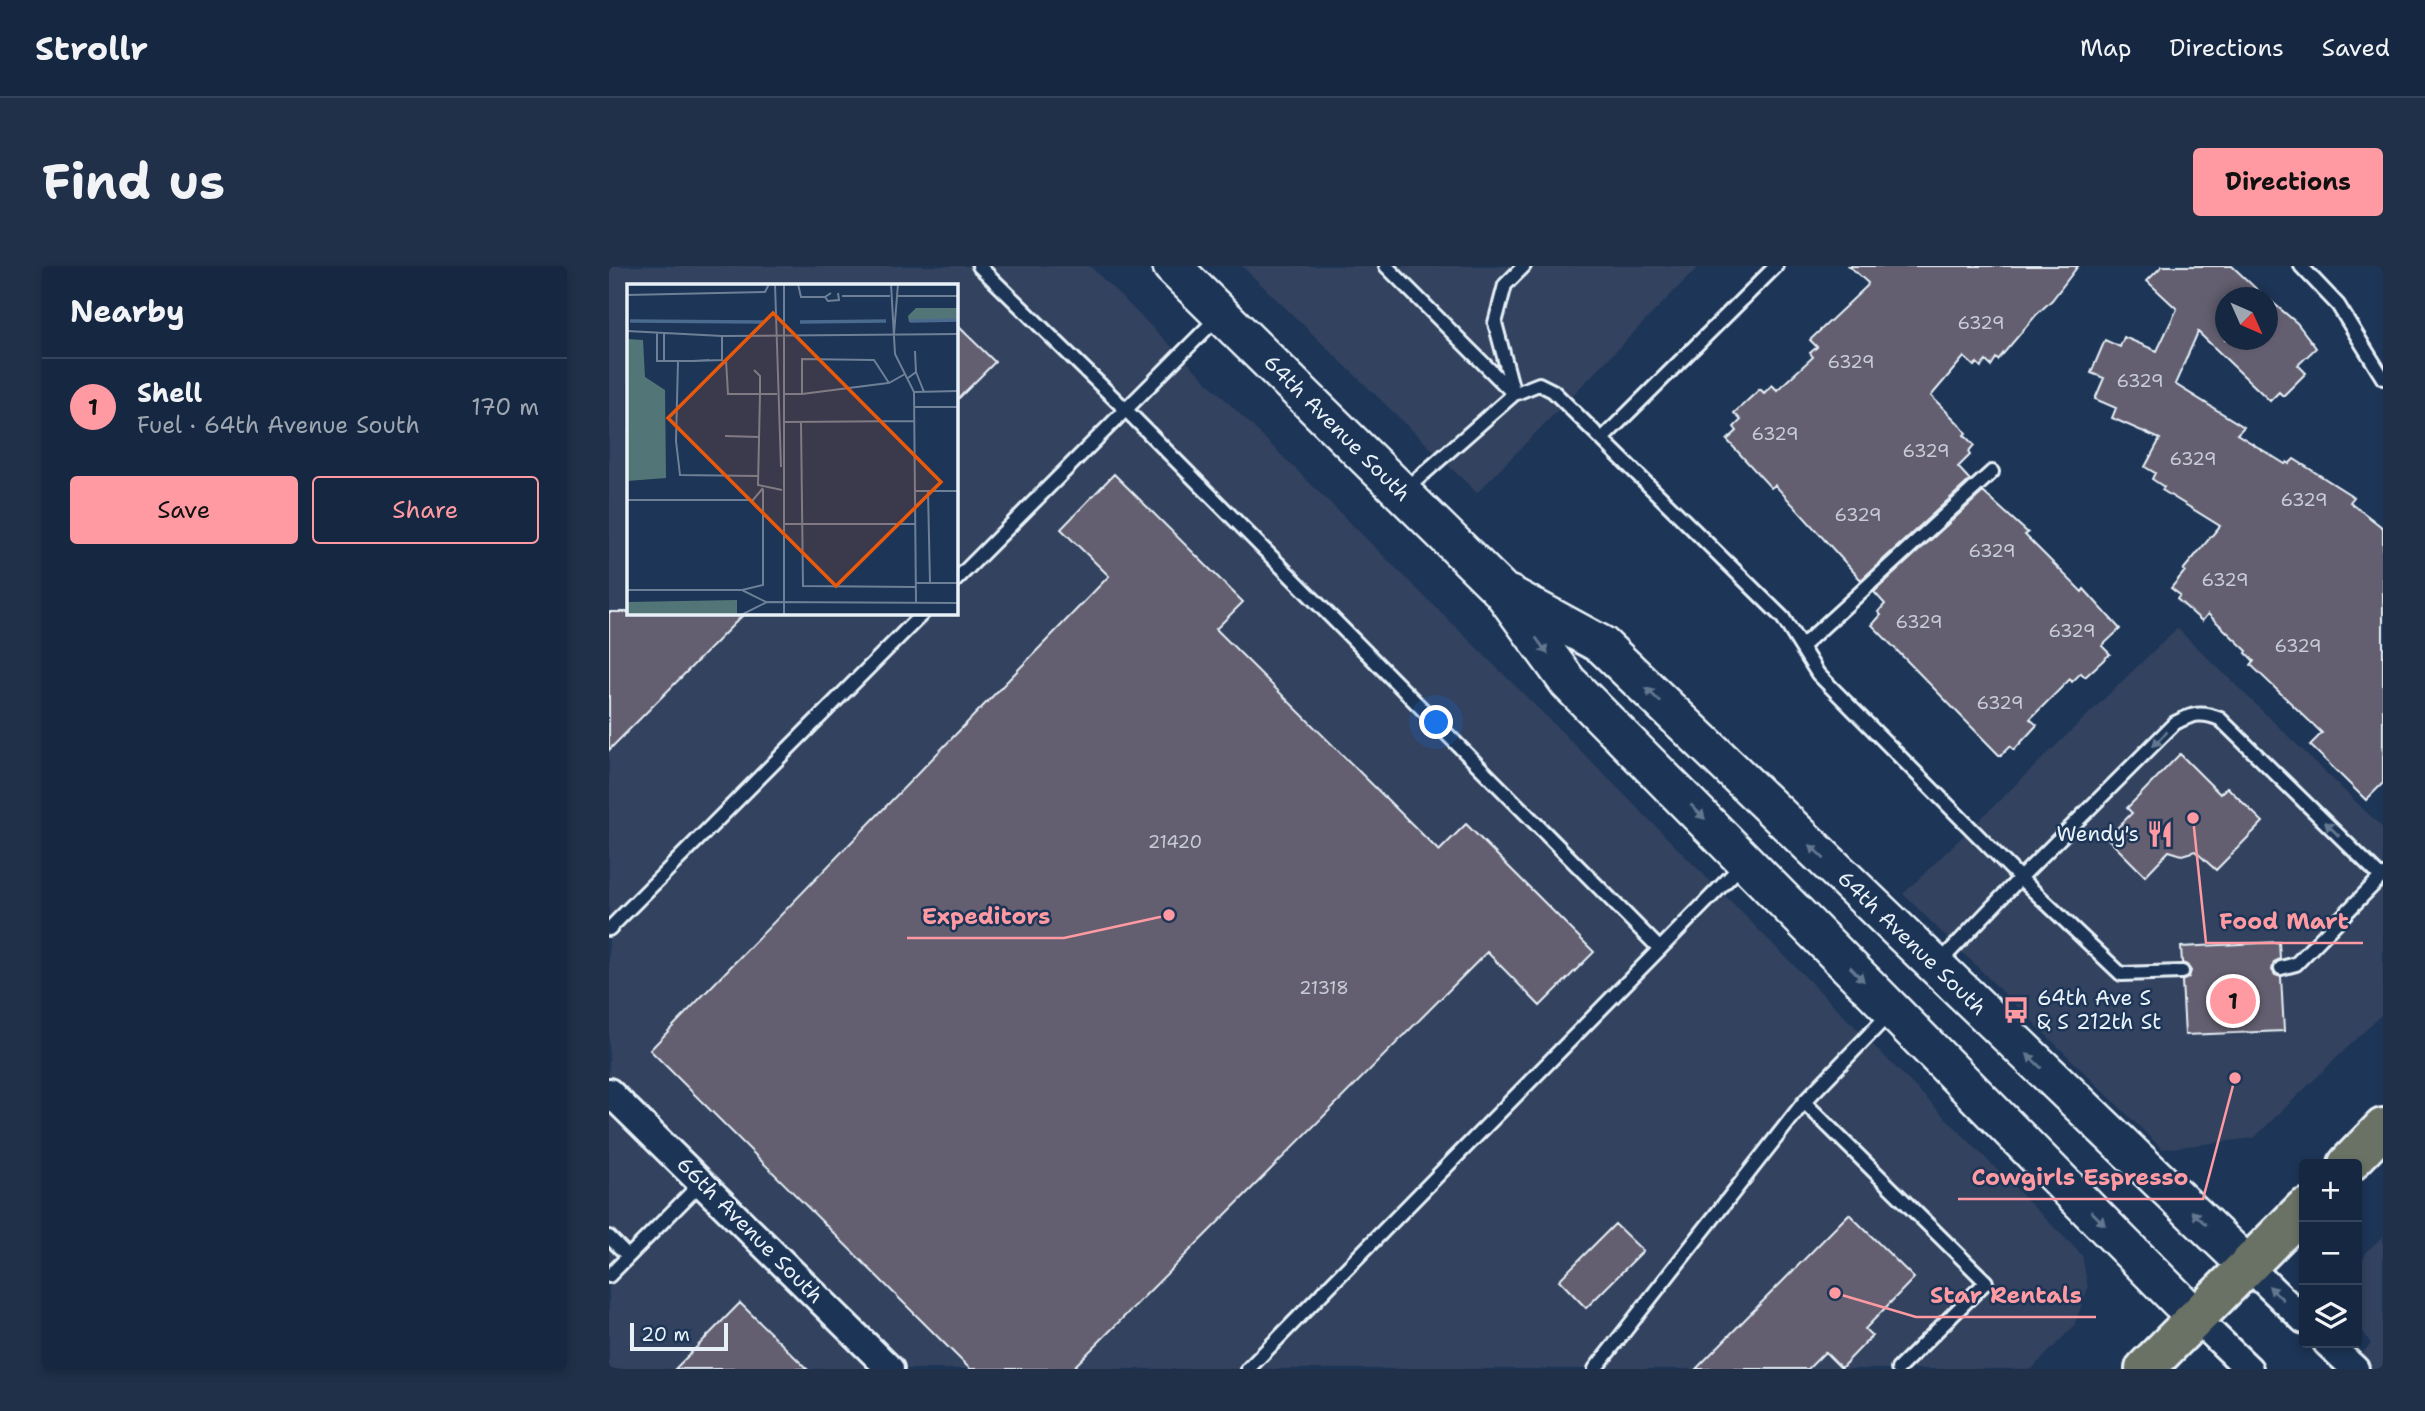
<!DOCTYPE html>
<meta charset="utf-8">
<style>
:root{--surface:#162841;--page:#1f3048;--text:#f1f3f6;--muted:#9ea6b1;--line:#35445a;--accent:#ff9aa2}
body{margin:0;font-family:"Shantell Sans",sans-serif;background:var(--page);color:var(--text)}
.controls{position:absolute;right:21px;bottom:21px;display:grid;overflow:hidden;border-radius:7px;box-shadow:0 4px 10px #0003}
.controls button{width:63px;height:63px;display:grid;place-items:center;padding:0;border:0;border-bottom:2px solid var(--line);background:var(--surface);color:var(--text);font:35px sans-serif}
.compass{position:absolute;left:1606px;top:21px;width:63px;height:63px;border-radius:50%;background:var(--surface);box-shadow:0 4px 10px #0003;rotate:135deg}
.scale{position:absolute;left:21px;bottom:18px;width:98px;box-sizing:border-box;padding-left:7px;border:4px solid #e8f1f8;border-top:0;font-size:19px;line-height:24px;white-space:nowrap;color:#e8f1f8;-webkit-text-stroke:5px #1d3557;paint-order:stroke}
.you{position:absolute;left:828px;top:457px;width:24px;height:24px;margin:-18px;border:5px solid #fff;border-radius:50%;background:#1a73e8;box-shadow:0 0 0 10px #1a73e833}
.badge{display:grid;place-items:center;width:46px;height:46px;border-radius:50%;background:var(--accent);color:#111;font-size:23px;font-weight:700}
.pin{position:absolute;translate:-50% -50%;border:4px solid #fff;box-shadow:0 2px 7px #0006}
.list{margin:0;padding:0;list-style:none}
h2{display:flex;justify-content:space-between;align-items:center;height:91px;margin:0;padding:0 28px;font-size:30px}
h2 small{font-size:23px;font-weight:400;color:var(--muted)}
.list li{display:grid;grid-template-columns:46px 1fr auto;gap:21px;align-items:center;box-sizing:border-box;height:98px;padding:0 28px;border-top:2px solid var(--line)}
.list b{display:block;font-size:26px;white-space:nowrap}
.list p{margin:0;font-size:23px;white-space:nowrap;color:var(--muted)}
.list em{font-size:23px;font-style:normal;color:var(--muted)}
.actions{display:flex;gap:14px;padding:21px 28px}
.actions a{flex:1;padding:16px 0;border:2px solid var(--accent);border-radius:7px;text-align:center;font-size:24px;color:var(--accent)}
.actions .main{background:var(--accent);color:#111}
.icon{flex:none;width:38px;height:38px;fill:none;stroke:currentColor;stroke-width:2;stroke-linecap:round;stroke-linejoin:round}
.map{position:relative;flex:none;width:1774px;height:1103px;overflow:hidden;border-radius:7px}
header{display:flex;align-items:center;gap:42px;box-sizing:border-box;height:98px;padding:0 35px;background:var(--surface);border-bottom:2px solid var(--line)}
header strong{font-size:33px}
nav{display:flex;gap:38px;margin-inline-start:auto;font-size:24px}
.intro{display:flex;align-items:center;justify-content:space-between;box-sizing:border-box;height:168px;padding:0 42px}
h1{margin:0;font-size:49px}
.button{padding:18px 32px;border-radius:7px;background:var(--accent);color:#111;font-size:24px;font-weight:700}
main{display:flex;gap:42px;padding:0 42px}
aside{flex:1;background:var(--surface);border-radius:7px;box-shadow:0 4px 10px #0003}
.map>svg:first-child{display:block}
</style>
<header>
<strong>Strollr</strong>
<nav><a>Map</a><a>Directions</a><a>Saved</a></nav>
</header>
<div class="intro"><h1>Find us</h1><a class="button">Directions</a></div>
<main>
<aside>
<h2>Nearby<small></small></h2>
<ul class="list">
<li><span class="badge">1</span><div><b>Shell</b><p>Fuel · 64th Avenue South</p></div><em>170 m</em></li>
</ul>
<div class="actions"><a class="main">Save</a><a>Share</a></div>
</aside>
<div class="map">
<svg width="1774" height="1103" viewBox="0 0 1774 1103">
<rect width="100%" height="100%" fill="#1d3557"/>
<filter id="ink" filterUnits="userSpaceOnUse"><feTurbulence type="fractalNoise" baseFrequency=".0143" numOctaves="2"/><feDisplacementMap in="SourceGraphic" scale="14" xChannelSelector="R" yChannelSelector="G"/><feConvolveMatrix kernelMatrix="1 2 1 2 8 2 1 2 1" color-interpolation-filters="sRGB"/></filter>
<g filter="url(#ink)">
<!-- built -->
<path fill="#32425e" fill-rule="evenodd" d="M 0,0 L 481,0 L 954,467 L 1473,989 L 1479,1022 L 1465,1060 L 1423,1103 L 0,1103 ZM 19,19 L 346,19 L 346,346 L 19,346 Z
M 633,0 L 1090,0 L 868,227 Z
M 1568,362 L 1774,562 L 1774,747 L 1645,872 L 1553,883 L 1294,628 Z
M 1774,970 L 1774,1103 L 1737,1103 L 1762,1078 L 1748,1056 L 1748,1005 L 1758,985 Z"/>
<!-- building -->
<path fill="#635f70" stroke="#e8f1f8" stroke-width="2" d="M 1240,0 L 1469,0 L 1443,34 L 1427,49 L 1389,94 L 1387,92 L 1382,100 L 1377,95 L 1372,101 L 1368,97 L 1365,100 L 1355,91 L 1322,130 L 1350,158 L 1357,167 L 1355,169 L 1365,179 L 1359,186 L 1361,189 L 1349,201 L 1361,214 L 1252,314 L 1166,219 L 1162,222 L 1118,174 L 1128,165 L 1125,161 L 1132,154 L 1125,147 L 1151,123 L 1155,127 L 1163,119 L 1168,124 L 1204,91 L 1201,87 L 1208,81 L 1201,74 L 1258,20 L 1259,17 Z
M 1553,0 L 1623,0 L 1657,32 L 1616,32 L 1616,74 L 1658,74 L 1658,32 L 1688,57 L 1707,82 L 1689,99 L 1697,107 L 1674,130 L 1670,126 L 1661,135 L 1589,66 L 1566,118 L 1635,161 L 1628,168 L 1676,198 L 1678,196 L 1680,198 L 1685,193 L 1745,231 L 1741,236 L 1774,262 L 1774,517 L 1757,534 L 1701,479 L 1713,467 L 1642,399 L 1645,395 L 1637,387 L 1638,385 L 1599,348 L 1593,355 L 1568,333 L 1571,329 L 1562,322 L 1576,305 L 1574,304 L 1611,260 L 1553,224 L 1555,221 L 1543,213 L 1546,207 L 1536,201 L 1551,173 L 1503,152 L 1507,142 L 1486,133 L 1495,112 L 1482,107 L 1496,74 L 1511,81 L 1515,71 L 1548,85 L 1568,43 L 1538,15 Z
M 346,57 L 386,96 L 346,136 Z
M 505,208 L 634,336 L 607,363 L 830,585 L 857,558 L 985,686 L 931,740 L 878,686 L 463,1103 L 361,1103 L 41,784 L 500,310 L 452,263 Z
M 1374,226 L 1419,267 L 1416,269 L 1473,326 L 1475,323 L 1511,363 L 1493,380 L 1501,388 L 1476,411 L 1472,407 L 1463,416 L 1461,413 L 1421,453 L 1428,459 L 1405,484 L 1401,480 L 1391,490 L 1263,359 L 1272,349 L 1269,346 L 1276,338 L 1265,326 Z
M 0,346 L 137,346 L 0,484 Z
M 1571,488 L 1611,528 L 1618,521 L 1654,556 L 1607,604 L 1586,585 L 1573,589 L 1560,585 L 1536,610 L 1498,572 L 1523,547 L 1518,542 Z
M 1670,676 L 1671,693 L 1665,696 L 1663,704 L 1666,709 L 1672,711 L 1675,765 L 1576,769 L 1573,715 L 1580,711 L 1582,705 L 1578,699 L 1573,697 L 1572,681 Z
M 1240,948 L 1305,1012 L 1256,1063 L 1263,1070 L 1232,1102 L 1216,1086 L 1199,1103 L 1087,1103 Z
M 1006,958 L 1034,985 L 977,1042 L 950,1014 Z
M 131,1037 L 198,1103 L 66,1103 Z"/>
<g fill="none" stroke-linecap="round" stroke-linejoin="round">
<defs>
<path id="lane" d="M 370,0 L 517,144 L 1051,683
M 777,0 L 905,128
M 1692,0 L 1729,39 L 1774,112
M 905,128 L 886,57 L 896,19 L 915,0
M 994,172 L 1167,0
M 796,224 L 905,128 L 930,118 L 944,125 L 1174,352 L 1209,408 L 1411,612 L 1329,698
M 346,315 L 609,51
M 1192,381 L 1383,206
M 0,663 L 315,346
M 1672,702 L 1687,698 L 1774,609
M 1573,706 L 1512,708 L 1411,612 L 1566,457 C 1583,448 1593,445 1611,453 L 1772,611
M 1281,747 L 1195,836 L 1377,1016 L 1289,1103
M 0,971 L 19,990
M 0,1010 L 92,917
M 639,1103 L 1135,597
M 986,1103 L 1195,836"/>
<path id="street" d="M 0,826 L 281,1103
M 1639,1000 L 1695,1054
M 1587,1052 L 1640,1103
M 1718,1077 L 1746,1103"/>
<path id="secondary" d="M 563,0 L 893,325 L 959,416 L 1587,1052
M 901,329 L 993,379 L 1639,1000"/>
<path id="primary" d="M 1739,898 L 1774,862
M 1536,1103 L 1695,943"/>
</defs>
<!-- lane casing -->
<use href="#lane" stroke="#e8f1f8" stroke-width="18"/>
<!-- street casing -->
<use href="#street" stroke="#e8f1f8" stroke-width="32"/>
<!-- secondary casing -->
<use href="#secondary" stroke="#e8f1f8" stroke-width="42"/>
<!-- primary casing -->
<use href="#primary" stroke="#e8f1f8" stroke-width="44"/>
<!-- lane -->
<use href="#lane" stroke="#1d3557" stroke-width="12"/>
<!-- street -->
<use href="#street" stroke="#1d3557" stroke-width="26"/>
<!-- secondary -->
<use href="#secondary" stroke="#1d3557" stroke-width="37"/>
<!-- primary -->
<use href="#primary" stroke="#6b7165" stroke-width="38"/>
</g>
<!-- one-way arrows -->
<defs><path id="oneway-solid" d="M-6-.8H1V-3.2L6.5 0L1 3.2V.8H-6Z" transform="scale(1.75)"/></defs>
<g fill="#64778f">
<use href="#oneway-solid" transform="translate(933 380) rotate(54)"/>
<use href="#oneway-solid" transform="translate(1044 429) rotate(-136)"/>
<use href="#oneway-solid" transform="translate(1551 473) rotate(135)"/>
<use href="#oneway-solid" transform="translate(1089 546) rotate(45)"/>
<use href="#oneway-solid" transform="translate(1723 563) rotate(-135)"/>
<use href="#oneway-solid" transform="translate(1208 586) rotate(-136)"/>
<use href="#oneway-solid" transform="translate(1248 708) rotate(46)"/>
<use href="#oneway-solid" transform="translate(1425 795) rotate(-136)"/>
<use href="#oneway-solid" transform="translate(1489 952) rotate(45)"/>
<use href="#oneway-solid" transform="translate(1590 952) rotate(-136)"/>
<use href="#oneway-solid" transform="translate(1667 1027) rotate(-136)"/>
</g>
</g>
<!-- icons -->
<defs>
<symbol id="restaurant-bare" viewBox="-9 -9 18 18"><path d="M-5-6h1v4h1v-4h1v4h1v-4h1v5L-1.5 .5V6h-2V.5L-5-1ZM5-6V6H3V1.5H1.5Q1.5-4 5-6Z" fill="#ff9aa2" stroke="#1d3557" stroke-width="2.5" paint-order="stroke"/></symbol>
<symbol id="bus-bare" viewBox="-9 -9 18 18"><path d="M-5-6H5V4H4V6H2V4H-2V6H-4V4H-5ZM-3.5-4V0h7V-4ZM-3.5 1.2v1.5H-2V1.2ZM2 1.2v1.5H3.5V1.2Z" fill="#ff9aa2" stroke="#1d3557" stroke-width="2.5" paint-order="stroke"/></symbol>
</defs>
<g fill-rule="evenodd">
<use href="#restaurant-bare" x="1532" y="549" width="38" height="38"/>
<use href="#bus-bare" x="1388" y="725" width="38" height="38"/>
</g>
<g text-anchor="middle" stroke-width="5" stroke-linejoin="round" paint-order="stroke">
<!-- number labels -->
<g font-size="18" fill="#c7ccd6">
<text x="1372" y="63">6329</text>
<text x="1242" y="102">6329</text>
<text x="1531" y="121">6329</text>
<text x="1166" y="174">6329</text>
<text x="1317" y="191">6329</text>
<text x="1584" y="199">6329</text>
<text x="1695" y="240">6329</text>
<text x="1249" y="255">6329</text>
<text x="1383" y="291">6329</text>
<text x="1616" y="320">6329</text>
<text x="1310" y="362">6329</text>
<text x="1463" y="371">6329</text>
<text x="1689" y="386">6329</text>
<text x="1391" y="443">6329</text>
<text x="566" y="582">21420</text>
<text x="715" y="728">21318</text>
</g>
<!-- street labels -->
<g font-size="21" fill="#e8f1f8" stroke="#1d3557">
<text transform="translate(728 162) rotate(45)" y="7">64th Avenue South</text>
<text transform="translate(1303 677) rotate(44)" y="7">64th Avenue South</text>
<text transform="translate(141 964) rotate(45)" y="7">66th Avenue South</text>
</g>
<!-- poi labels -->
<g font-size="21" fill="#e8f1f8" stroke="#1d3557" text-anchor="end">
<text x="1530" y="575">Wendy's</text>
<text x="1428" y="739" text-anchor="start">64th Ave S<tspan x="1428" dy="24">&amp; S 212th St</tspan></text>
</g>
</g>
<!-- overview -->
<g transform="translate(18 18)">
<rect width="331" height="331" fill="#1d3557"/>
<path d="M 289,24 L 331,24 L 331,37 L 282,38 L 281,32 ZM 0,55 L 16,56 L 18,93 L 38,106 L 39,194 L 0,197 ZM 110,316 L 110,331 L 0,331 L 0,318 Z" fill="#527677"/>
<path fill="none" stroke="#4a6a90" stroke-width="3.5" d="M 3,37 L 136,38M 283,37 L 331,36M 173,38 L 259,37"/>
<path fill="none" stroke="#6e8097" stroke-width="2" d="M 148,0 L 154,183M 171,0 L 174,13 L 198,13M 264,0 L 268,70 L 287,108 L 289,318M 204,9 L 198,13 L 201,17 L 212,16 L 211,9M 0,11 L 138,8 L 142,0M 215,12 L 263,12M 271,12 L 331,12M 0,47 L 95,52 L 331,50M 30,49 L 30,77 L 66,77M 37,49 L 37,77M 267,50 L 271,0M 82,76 L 66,77 L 95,76 L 95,52M 99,76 L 101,110 L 133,110 L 133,92 L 127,86M 51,77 L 49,157 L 53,191 L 131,192M 289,88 L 297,108M 281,94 L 289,88 L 288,67M 287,108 L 331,107M 150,110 L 133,110 L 131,201 L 155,206M 158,110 L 175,110 L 175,75 L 247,76 L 262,99 L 278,90M 175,110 L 261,99M 287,123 L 331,123M 158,138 L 287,137M 174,138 L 176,302 L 289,303M 98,152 L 132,153M 288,207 L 331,207M 301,207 L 303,299M 0,216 L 126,216 L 136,204M 156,240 L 288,240M 289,299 L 331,299M 0,306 L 115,306 L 139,318M 115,306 L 136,301 L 136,205M 114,331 L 140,318 L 331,319M 157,331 L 157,0"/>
<path fill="#e8590c" fill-opacity="0.15" stroke="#e8590c" stroke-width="3.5" d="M 146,29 L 314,198 L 209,302 L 41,134 Z"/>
<rect width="331" height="331" fill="none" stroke="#e8f1f8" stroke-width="3.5"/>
</g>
<!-- callouts -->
<path fill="none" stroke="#ff9aa2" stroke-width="2.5" d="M560 649L455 672H298M1584 552L1597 677H1754M1626 812L1594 933H1349M1226 1027L1307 1051H1487"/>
<g fill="#ff9aa2" stroke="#1d3557" stroke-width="2.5">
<circle cx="560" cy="649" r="7"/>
<circle cx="1584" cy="552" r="7"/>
<circle cx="1626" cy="812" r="7"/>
<circle cx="1226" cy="1027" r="7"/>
</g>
<g font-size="23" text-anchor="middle" font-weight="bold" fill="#ff9aa2" stroke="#1d3557" stroke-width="5" stroke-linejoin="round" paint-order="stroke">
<text x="377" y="658">Expeditors</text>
<text x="1675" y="663">Food Mart</text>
<text x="1471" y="919">Cowgirls Espresso</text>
<text x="1397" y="1037">Star Rentals</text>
</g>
</svg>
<div class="controls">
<button>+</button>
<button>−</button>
<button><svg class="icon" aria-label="layers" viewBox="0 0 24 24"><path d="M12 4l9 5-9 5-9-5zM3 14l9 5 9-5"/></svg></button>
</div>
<svg class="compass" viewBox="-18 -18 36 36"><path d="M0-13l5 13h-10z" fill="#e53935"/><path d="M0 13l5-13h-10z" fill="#9ea6b1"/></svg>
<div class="scale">20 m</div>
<div class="you"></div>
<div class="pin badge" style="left:1624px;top:735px">1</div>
</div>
</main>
